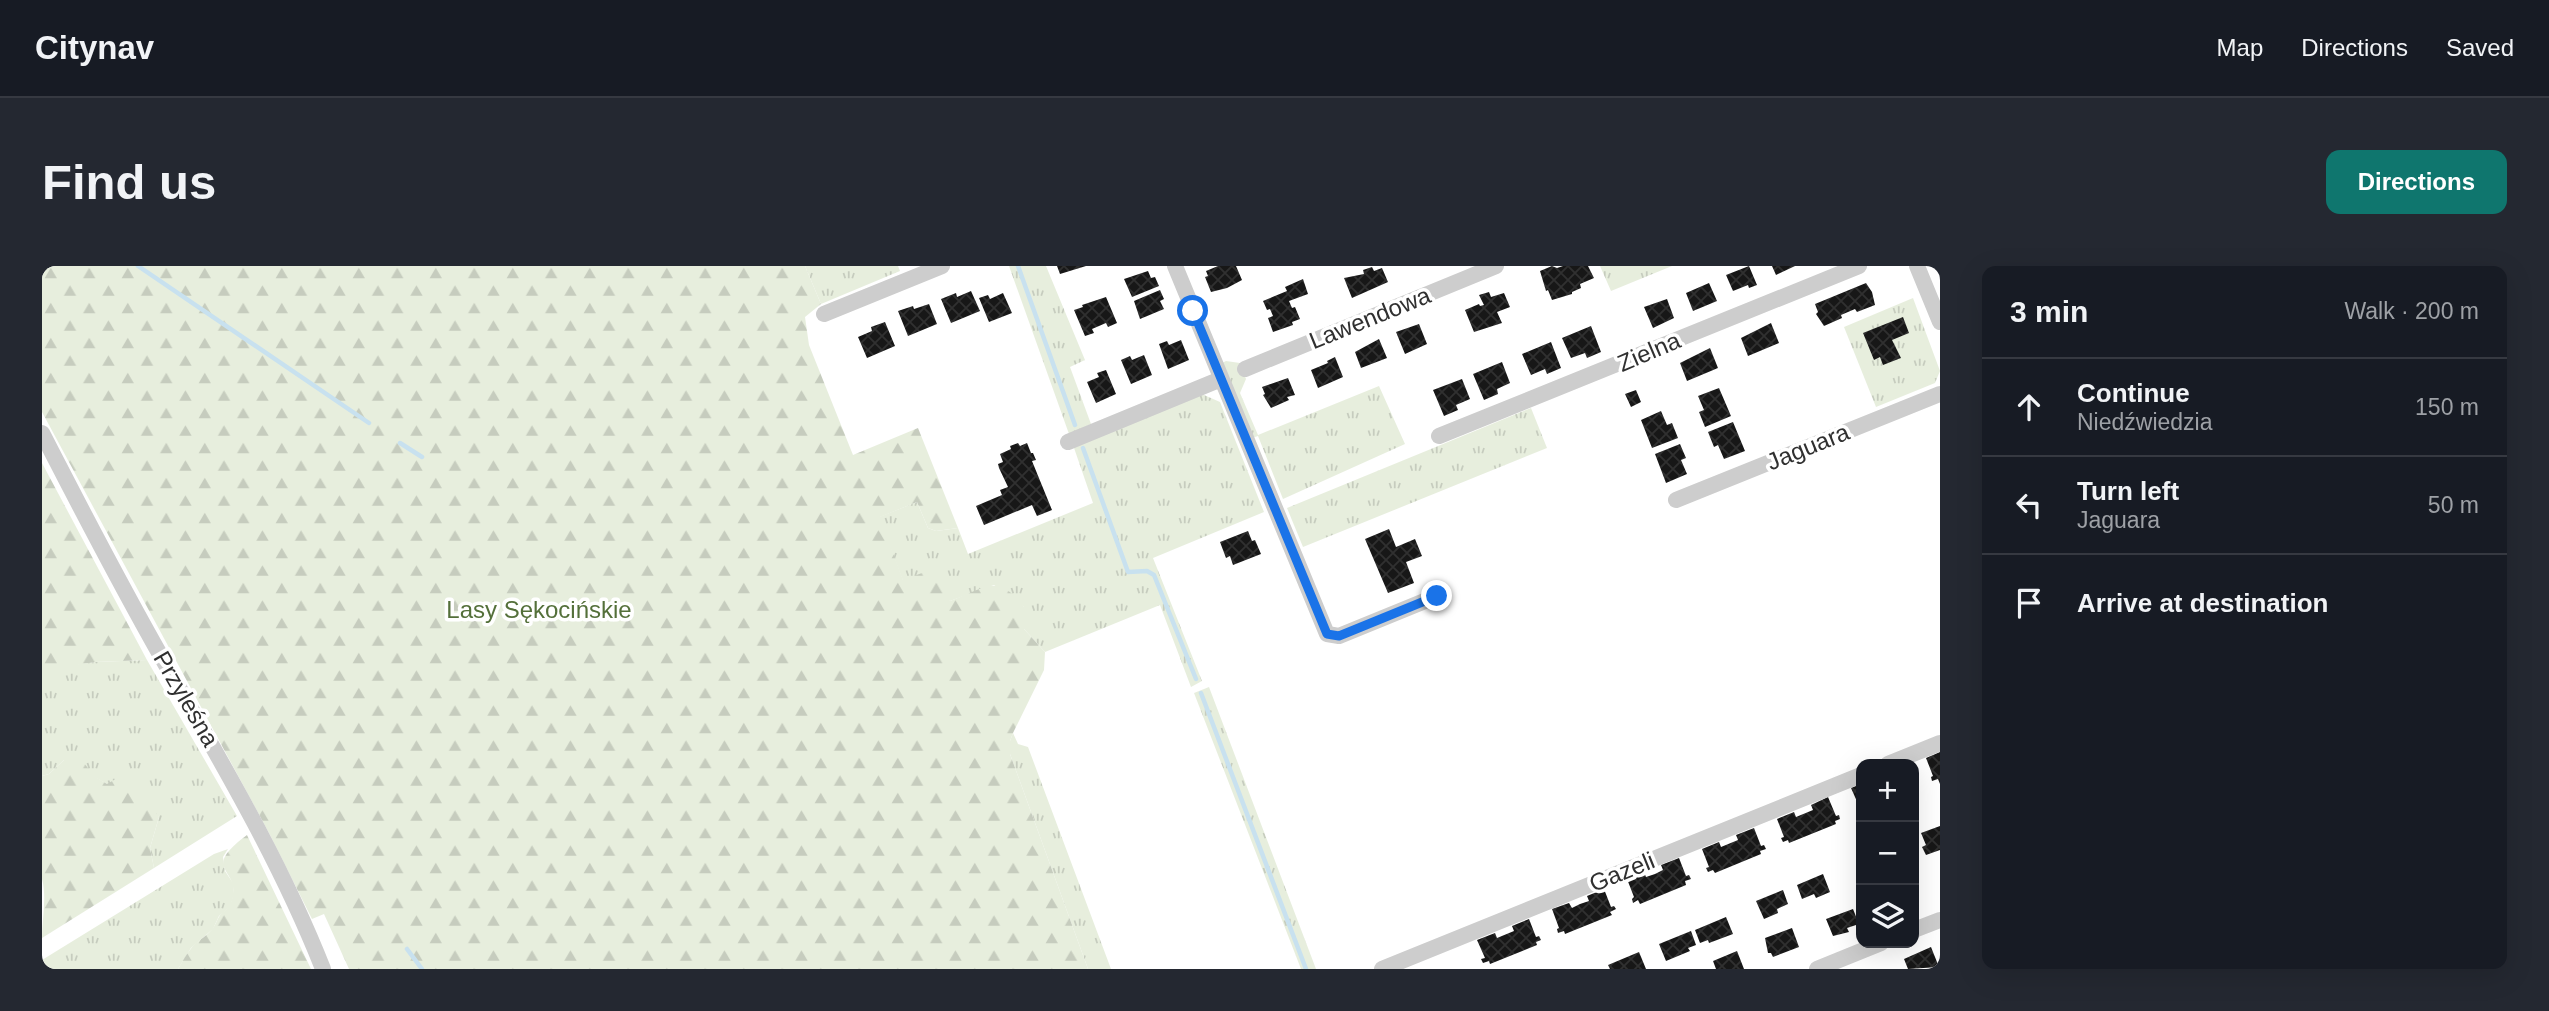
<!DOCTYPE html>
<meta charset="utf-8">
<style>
:root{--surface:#171b24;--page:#242831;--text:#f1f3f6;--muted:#9ea1a6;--line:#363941;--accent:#0f766e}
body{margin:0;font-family:Helvetica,sans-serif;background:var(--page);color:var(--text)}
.controls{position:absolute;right:21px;bottom:21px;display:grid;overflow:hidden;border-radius:14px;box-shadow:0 7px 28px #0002}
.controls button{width:63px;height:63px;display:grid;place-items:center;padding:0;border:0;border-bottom:2px solid var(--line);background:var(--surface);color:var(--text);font:35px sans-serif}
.stop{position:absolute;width:21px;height:21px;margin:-16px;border:5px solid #1a73e8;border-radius:50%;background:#fff}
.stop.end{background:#1a73e8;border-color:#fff;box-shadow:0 2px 7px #0008}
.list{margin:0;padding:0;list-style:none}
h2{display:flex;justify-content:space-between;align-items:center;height:91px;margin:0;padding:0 28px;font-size:30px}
h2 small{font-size:23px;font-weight:400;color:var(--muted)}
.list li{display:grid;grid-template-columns:46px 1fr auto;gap:21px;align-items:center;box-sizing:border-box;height:98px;padding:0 28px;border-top:2px solid var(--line)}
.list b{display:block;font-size:26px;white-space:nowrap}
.list p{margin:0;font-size:23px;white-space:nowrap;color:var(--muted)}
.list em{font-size:23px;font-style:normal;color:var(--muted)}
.icon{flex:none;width:38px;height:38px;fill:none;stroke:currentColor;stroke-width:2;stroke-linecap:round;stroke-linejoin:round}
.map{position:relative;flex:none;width:1898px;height:703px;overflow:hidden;border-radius:14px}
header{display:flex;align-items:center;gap:42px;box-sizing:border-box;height:98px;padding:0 35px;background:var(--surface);border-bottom:2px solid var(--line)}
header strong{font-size:33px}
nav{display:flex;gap:38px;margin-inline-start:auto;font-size:24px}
.intro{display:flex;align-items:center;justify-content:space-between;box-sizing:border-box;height:168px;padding:0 42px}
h1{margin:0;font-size:49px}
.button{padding:18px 32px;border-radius:14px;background:var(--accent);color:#fff;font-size:24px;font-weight:700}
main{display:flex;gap:42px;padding:0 42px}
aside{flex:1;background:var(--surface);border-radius:14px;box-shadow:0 7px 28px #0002}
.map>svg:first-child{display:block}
</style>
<header>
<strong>Citynav</strong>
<nav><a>Map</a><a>Directions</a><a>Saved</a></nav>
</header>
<div class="intro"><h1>Find us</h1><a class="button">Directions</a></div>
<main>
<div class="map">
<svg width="1898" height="703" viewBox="0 0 1898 703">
<defs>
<pattern id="grass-tufts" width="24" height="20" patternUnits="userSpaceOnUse" patternTransform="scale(1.75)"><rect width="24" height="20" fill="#e7eedd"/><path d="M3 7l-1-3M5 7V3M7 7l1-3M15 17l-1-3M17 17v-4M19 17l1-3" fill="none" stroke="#c6ccbe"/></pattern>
<pattern id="forest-firs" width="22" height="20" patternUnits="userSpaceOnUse" patternTransform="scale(1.75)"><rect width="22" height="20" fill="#e7eedd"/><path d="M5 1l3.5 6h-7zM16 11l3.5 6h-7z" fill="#c6ccbe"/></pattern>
<pattern id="building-cross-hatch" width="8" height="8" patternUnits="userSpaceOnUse" patternTransform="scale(1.75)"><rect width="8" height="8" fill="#171717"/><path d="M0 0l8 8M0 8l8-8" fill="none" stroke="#303030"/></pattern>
</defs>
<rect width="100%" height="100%" fill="#fff"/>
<!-- grass -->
<path fill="url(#grass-tufts)" d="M 763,0 L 856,0 L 858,5 L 779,38 Z
M 967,0 L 1004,0 L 1043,94 L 1028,101 L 1049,158 L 1027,168 Z
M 1558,0 L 1630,0 L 1569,25 Z
M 1871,32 L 1898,105 L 1893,117 L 1834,141 L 1802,61 Z
M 1184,95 L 1198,97 L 1204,113 L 1198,127 L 1216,169 L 1337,120 L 1363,178 L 1241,233 L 1216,170 L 1210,172 L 1178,98 Z
M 1155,129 L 1162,129 L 1178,136 L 1222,246 L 1111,292 L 1160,415 L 1149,421 L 1118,339 L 1003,386 L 982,363 L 982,341 L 952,319 L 908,335 L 861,315 L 837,251 L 875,236 L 886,262 L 894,265 L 916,262 L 926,288 L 1051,237 L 1031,179 Z
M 1489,142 L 1505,182 L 1261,281 L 1245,242 Z
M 105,394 L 195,550 L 112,602 L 108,582 L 117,551 L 65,518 L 22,494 L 7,508 L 0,510 L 0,403 L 53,396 Z
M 1167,421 L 1274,703 L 1259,703 L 1152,427 Z
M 971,467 L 976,478 L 986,481 L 1069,703 L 1046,703 L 968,488 L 968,475 Z
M 186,583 L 181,591 L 183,605 L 191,617 L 192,628 L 188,641 L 177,650 L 171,663 L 149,682 L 136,703 L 0,703 L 0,694 L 172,588 Z"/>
<!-- forest -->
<path fill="url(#forest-firs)" d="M 0,0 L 763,0 L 779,38 L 763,51 L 767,79 L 811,189 L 876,162 L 916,262 L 894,265 L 886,262 L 875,236 L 838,251 L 861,314 L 888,304 L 908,335 C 944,322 955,306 982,341 L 982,363 L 1003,386 L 1002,404 L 971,467 L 968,475 L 968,488 L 1046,703 L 307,703 L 282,648 L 270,653 L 228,569 L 0,146 Z
M 0,197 L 105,394 L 53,396 L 6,404 L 0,403 Z
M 39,493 L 52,510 L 65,518 L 79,510 L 89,515 L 117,551 L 108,582 L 112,602 L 0,672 C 0,653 5,631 0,613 L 0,510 L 7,508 L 22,494 Z
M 205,569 L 269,703 L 136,703 C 140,696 145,687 151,680 C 157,674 166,669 171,662 C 174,658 175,653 179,648 C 183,644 187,643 189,636 C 202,602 155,606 205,569 Z"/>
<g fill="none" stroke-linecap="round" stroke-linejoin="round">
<!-- stream -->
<path stroke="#c8e1ef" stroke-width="4.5" d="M 96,0 L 327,157
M 976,0 L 1033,159
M 358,177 L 380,191
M 1041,182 L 1086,306 L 1105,305 L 1112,309 L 1154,413
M 1159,427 L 1264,703
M 365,683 L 380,703"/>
</g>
<!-- building -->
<path fill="url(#building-cross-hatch)" d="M 1015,0 L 1044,0 L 1018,8 Z
M 1176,0 L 1194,0 L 1200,14 L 1185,22 L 1169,26 L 1163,11 L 1166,10 L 1164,5 Z
M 1510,0 L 1515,2 L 1521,0 L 1546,0 L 1552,12 L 1538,18 L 1539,22 L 1530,26 L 1530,28 L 1510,34 L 1506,24 L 1504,25 L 1498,5 Z
M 1707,0 L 1715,19 L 1707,22 L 1706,19 L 1691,25 L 1684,9 Z
M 1730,0 L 1753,0 L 1734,9 Z
M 1330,1 L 1332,5 L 1340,2 L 1346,16 L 1310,32 L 1302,12 L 1322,8 L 1321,4 Z
M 1106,5 L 1109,12 L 1113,11 L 1117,20 L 1090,31 L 1082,13 Z
M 1261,13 L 1266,28 L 1247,35 L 1250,42 L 1253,41 L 1258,53 L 1250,56 L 1251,59 L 1231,66 L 1226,52 L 1231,50 L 1228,43 L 1225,44 L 1221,35 L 1245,25 L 1243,21 Z
M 1667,17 L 1675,35 L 1651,45 L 1644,27 Z
M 1824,17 L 1830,26 L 1833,39 L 1815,46 L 1813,43 L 1799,49 L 1800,52 L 1782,60 L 1774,48 L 1776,46 L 1773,38 Z
M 1118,24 L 1122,33 L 1118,35 L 1122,43 L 1098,53 L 1092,35 Z
M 929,25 L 938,45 L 909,57 L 899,33 L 914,27 L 915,31 Z
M 1447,26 L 1449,31 L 1462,27 L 1468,41 L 1455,46 L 1460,57 L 1432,66 L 1423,44 L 1437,38 L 1438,40 L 1442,39 L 1437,29 Z
M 961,27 L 970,47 L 947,56 L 937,32 L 946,29 L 948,33 Z
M 1064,31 L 1075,57 L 1066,61 L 1064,57 L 1050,63 L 1052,67 L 1043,70 L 1032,44 L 1041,41 L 1040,39 Z
M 1625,33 L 1632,52 L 1611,62 L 1602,41 Z
M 887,38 L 895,58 L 866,70 L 856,45 L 871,40 L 872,43 Z
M 1861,51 L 1867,67 L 1850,74 L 1859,92 L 1841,99 L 1838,91 L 1832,94 L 1821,67 Z
M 843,56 L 853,80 L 825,92 L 816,71 L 830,65 L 829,61 Z
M 1729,57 L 1737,77 L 1706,90 L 1699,72 Z
M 1377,58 L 1385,78 L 1363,88 L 1354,66 Z
M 1549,60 L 1559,86 L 1545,92 L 1543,87 L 1529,92 L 1520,72 Z
M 1337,73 L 1345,92 L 1319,102 L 1313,86 Z
M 1139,74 L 1147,94 L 1126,103 L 1117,78 L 1125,75 L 1127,79 Z
M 1509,76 L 1519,102 L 1505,108 L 1503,103 L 1489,109 L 1480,88 Z
M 1668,82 L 1676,102 L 1645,115 L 1638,97 Z
M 1102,89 L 1110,109 L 1089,118 L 1079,94 L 1088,90 L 1090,94 Z
M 1293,91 L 1301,111 L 1276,122 L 1269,104 L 1286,97 L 1285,95 Z
M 1460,96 L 1468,117 L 1455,123 L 1456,128 L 1442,134 L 1431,108 Z
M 1064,104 L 1074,128 L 1054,137 L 1045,116 L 1057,111 L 1055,107 Z
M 1246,112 L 1253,129 L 1245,131 L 1247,134 L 1229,142 L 1221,129 L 1223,128 L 1220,121 Z
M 1420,113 L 1428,133 L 1414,139 L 1416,144 L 1402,150 L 1391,124 Z
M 1677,122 L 1689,150 L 1663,161 L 1657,146 L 1662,144 L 1656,130 Z
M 1594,124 L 1599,136 L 1589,141 L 1583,128 Z
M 1619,145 L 1625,159 L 1630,157 L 1636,172 L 1610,182 L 1599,154 Z
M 1691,156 L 1703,185 L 1682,193 L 1676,179 L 1672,181 L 1666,166 Z
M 976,177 L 978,180 L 985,177 L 989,187 L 991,187 L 994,194 L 990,195 L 1010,244 L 995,250 L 990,239 L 942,259 L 934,240 L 960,229 L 958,224 L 966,221 L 957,202 L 956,198 L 961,196 L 958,188 L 969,183 L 968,180 Z
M 1638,178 L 1644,192 L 1639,194 L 1645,208 L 1624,217 L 1613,188 Z
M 1347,263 L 1354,281 L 1373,273 L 1380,290 L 1364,296 L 1372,317 L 1346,327 L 1323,273 Z
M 1206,265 L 1210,275 L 1213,274 L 1219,288 L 1191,299 L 1188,290 L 1184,292 L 1178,276 Z
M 1898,486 L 1898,518 L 1896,513 L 1890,515 L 1889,511 L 1891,510 L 1884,492 Z
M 1819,518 L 1819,546 L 1816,546 L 1814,541 L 1817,540 L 1809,522 Z
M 1786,531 L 1794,550 L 1797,549 L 1798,553 L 1793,555 L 1794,558 L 1747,577 L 1746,574 L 1741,576 L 1739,572 L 1742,571 L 1735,553 L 1752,546 L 1754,551 L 1771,544 L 1769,539 Z
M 1898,560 L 1898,584 L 1884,589 L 1880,581 L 1884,579 L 1879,567 Z
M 1712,562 L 1719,580 L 1722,579 L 1724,583 L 1718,585 L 1719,588 L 1673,607 L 1671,604 L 1666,606 L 1664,602 L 1667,601 L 1660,583 L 1677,576 L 1679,581 L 1696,574 L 1694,569 Z
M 1637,592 L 1644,610 L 1647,609 L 1649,613 L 1643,615 L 1644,619 L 1598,638 L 1596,634 L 1591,637 L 1590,633 L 1592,631 L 1585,613 L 1602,606 L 1604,611 L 1613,608 L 1621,604 L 1619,599 Z
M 1781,608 L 1788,626 L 1774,632 L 1772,628 L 1760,633 L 1755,619 Z
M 1562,623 L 1569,641 L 1572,640 L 1574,643 L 1568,646 L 1570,649 L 1523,668 L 1522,665 L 1516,667 L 1515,663 L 1517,662 L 1510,643 L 1527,637 L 1530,642 L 1538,638 L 1547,635 L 1545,630 Z
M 1741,624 L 1746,638 L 1735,643 L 1736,647 L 1722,653 L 1714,635 Z
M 1811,643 L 1817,658 L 1805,662 L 1807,666 L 1791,670 L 1784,653 Z
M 1684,651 L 1691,668 L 1667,677 L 1666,674 L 1658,677 L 1653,664 Z
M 1487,653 L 1494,671 L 1497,670 L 1499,674 L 1494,676 L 1495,679 L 1448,698 L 1447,695 L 1441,697 L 1439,693 L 1443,692 L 1435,674 L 1453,667 L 1455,672 L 1472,665 L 1470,660 Z
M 1750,662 L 1757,681 L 1731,691 L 1729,687 L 1726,687 L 1723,672 Z
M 1649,665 L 1654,679 L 1646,682 L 1648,685 L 1624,695 L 1617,678 Z
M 1889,681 L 1897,701 L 1866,703 L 1862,693 Z
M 1695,685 L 1702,703 L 1674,703 L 1671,695 Z
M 1597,686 L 1604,703 L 1568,703 L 1566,699 Z"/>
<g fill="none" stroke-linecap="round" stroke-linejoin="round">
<!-- street -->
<path stroke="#cdcdcd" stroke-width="16" d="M 1133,0 L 1285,368 L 1297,370 L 1395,330
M 1875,0 L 1898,56
M 782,48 L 900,0
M 1203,103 L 1454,0
M 0,167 C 39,243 78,318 120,392 C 178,494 238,594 281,703
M 1397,170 L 1817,0
M 1026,176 L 1179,113
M 1634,234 L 1898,128
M 1846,498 L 1898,477
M 1872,664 L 1898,654
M 1340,703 L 1819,509
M 1775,703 L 1839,677"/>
</g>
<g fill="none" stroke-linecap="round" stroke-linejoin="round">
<!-- route -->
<path stroke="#1a73e8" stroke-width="9" d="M 1151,45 L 1285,368 L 1297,370 L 1395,330"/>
</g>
<g text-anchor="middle" stroke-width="7" stroke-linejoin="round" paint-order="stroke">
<!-- street labels -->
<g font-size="24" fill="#303030" stroke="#fff">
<text transform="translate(1328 52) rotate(-22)" y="8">Lawendowa</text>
<text transform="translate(1607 86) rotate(-23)" y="8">Zielna</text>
<text transform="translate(1766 181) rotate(-22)" y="8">Jaguara</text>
<text transform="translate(144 433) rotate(60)" y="8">Przyleśna</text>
<text transform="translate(1580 606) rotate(-22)" y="8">Gazeli</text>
</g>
<!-- park labels -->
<g font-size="24" fill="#54703a" stroke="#fff">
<text x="497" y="352">Lasy Sękocińskie</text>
</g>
</g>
</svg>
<div class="controls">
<button>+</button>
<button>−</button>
<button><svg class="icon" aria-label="layers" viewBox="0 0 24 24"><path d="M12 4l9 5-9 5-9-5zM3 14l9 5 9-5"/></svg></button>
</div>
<div class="stop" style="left:1151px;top:45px"></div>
<div class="stop end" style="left:1395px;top:330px"></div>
</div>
<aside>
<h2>3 min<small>Walk · 200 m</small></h2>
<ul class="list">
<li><svg class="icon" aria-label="ahead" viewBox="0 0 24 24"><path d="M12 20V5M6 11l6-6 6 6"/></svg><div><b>Continue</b><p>Niedźwiedzia</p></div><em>150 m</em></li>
<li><svg class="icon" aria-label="left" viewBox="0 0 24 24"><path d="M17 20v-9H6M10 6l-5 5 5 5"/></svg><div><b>Turn left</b><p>Jaguara</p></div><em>50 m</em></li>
<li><svg class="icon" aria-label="arrive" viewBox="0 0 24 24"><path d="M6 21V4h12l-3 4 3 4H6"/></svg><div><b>Arrive at destination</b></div></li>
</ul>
</aside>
</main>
